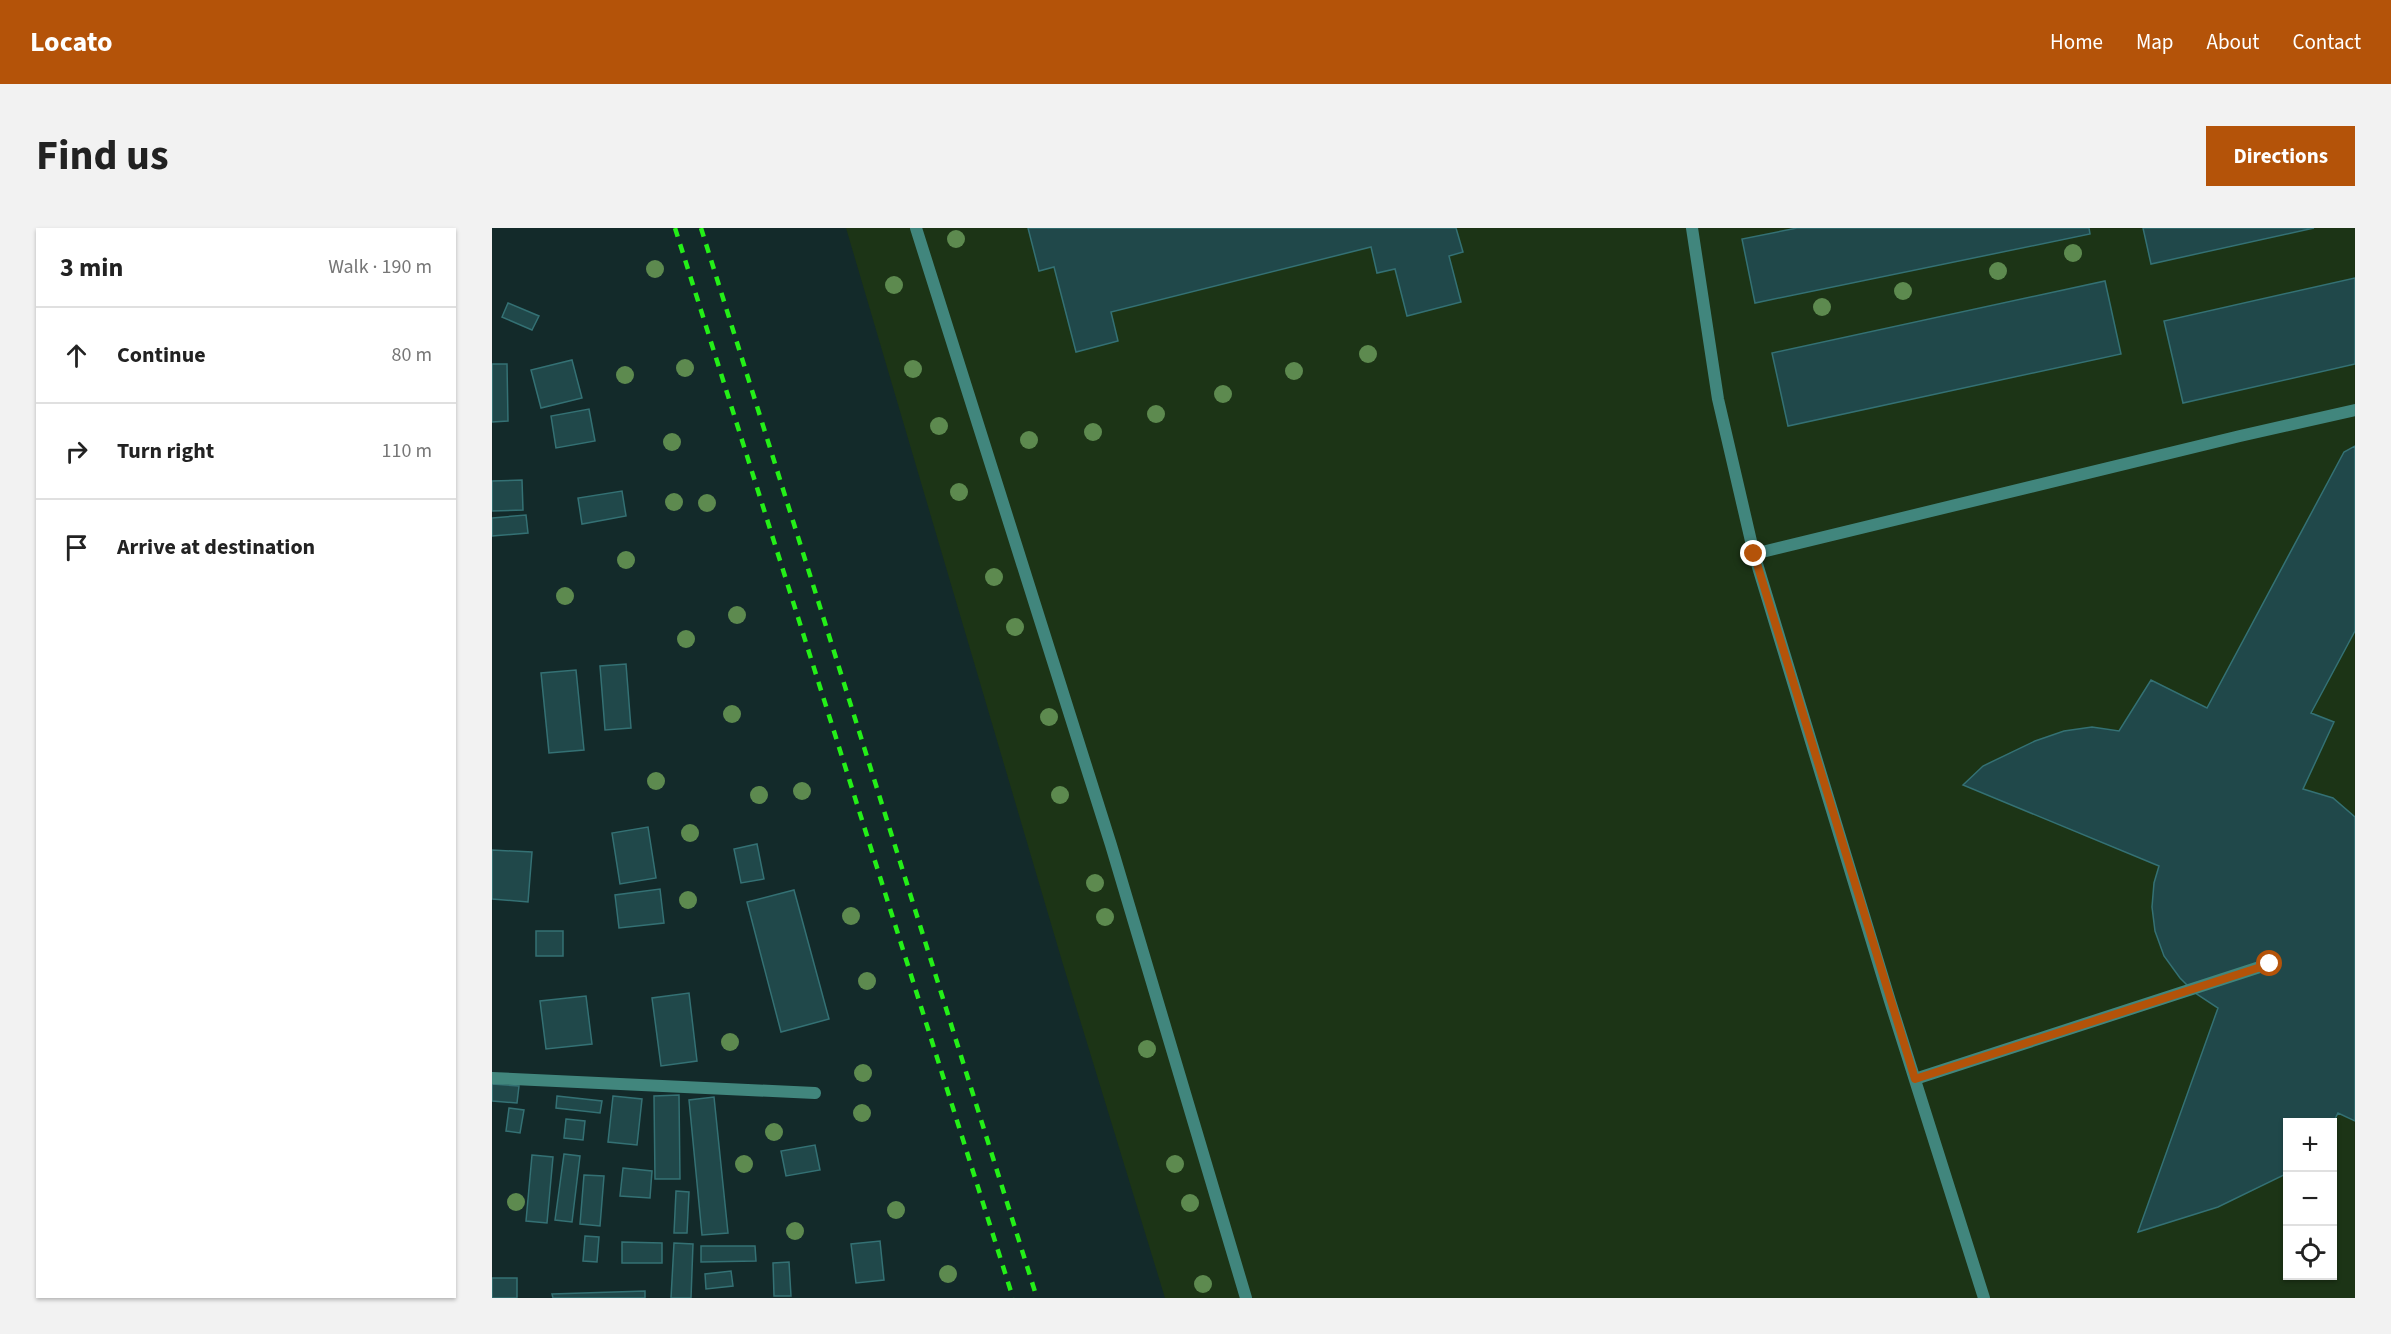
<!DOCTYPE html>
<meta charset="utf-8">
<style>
:root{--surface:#fff;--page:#f2f2f2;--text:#222;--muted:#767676;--line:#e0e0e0;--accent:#b45309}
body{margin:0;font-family:"Source Sans 3",sans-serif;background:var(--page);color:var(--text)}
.controls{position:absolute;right:18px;bottom:18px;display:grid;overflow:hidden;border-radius:0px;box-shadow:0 2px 4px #0004}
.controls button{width:54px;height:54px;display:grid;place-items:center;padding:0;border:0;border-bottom:2px solid var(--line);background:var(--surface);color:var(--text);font:30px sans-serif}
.stop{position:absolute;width:18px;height:18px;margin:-14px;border:4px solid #b45309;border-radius:50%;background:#fff}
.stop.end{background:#b45309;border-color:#fff;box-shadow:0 2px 6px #0008}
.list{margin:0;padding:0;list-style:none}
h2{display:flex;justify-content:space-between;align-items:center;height:78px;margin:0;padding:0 24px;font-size:26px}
h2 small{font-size:20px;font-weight:400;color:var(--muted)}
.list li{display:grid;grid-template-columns:39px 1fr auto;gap:18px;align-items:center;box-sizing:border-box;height:96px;padding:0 24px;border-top:2px solid var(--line)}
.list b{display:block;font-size:22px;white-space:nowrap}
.list em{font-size:20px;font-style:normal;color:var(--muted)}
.icon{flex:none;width:33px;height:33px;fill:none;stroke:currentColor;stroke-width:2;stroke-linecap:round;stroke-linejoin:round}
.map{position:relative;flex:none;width:1863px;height:1070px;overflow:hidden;border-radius:0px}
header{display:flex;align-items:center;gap:36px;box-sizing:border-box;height:84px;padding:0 30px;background:var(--accent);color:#fff}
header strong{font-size:28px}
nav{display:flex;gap:33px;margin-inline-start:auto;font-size:21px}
.intro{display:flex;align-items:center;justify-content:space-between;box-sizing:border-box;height:144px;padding:0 36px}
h1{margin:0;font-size:42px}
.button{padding:15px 27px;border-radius:0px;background:var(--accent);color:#fff;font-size:21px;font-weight:700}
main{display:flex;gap:36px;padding:0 36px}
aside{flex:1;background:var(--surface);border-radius:0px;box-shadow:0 2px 4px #0004}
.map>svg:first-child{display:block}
</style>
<header>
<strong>Locato</strong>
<nav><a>Home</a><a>Map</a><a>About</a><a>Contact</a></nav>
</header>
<div class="intro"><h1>Find us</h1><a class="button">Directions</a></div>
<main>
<aside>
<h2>3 min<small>Walk · 190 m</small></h2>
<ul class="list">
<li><svg class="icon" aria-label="ahead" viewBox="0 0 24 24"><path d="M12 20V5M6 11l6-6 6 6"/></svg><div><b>Continue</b></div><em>80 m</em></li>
<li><svg class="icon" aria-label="right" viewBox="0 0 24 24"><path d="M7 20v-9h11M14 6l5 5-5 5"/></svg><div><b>Turn right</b></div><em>110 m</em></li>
<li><svg class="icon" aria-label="arrive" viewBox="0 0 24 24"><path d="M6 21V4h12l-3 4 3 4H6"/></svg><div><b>Arrive at destination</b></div></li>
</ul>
</aside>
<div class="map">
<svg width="1863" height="1070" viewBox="0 0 1863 1070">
<rect width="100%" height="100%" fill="#132a2a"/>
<!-- green -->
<path fill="#1c3416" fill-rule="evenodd" d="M 354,0 L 1863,0 L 1863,1070 L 673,1070 L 570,733 ZM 1796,894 L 1840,894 L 1840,1048 L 1796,1048 Z"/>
<!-- building -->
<path fill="#20484a" stroke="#347174" stroke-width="1.5" d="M 536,0 L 964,0 L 971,24 L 957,28 L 969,74 L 915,88 L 903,41 L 885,45 L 879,19 L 619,84 L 626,113 L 584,124 L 562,39 L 547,43 Z
M 1305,0 L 1597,0 L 1598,6 L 1263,75 L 1250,11 Z
M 1651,0 L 1822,0 L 1659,36 Z
M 1863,50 L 1863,136 L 1691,175 L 1672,93 Z
M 1613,53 L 1629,126 L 1296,198 L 1280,125 Z
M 16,75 L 47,88 L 40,102 L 10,89 Z
M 80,132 L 90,170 L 49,180 L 39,142 Z
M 0,136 L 15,136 L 16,193 L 0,194 Z
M 97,181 L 103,213 L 64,220 L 59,188 Z
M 1863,218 L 1863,403 L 1819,485 L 1842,494 L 1811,561 L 1841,570 L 1863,589 L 1863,893 L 1846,885 L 1840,897 L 1840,894 L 1796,894 L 1796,945 L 1726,979 L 1646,1004 L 1726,780 L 1703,765 L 1688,750 L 1672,728 L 1663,703 L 1660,679 L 1662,655 L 1667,638 L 1471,557 L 1491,538 L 1543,513 L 1572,503 L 1600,499 L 1627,503 L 1659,452 L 1715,480 L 1852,224 Z
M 30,252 L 31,282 L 0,283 L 0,253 Z
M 130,263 L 134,288 L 90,296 L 86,270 Z
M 34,287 L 36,305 L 0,308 L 0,290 Z
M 134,436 L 139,500 L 113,502 L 108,438 Z
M 84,442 L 92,522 L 57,525 L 49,445 Z
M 156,599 L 164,650 L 128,656 L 120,605 Z
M 265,616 L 272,651 L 249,655 L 242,621 Z
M 0,622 L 40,624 L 36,674 L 0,671 Z
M 168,661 L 172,695 L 127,700 L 123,667 Z
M 302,662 L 337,791 L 289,804 L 255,674 Z
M 44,703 L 71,703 L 71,728 L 44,728 Z
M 197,765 L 205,833 L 169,838 L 160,770 Z
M 94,768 L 100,816 L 54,821 L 48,773 Z
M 0,856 L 27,858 L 25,875 L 0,873 Z
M 187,867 L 188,951 L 163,951 L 162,868 Z
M 65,868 L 110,873 L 108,885 L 64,880 Z
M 121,868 L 150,871 L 145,917 L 116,914 Z
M 222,869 L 236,1005 L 210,1007 L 197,872 Z
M 17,880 L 32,882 L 28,905 L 14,903 Z
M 74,891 L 93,893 L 91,912 L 72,910 Z
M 323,917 L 328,942 L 294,948 L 289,923 Z
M 72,926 L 88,928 L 80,994 L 63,992 Z
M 40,927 L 61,929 L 55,995 L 34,993 Z
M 131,940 L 160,943 L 158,970 L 128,968 Z
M 92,947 L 112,948 L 108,998 L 88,996 Z
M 184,963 L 197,964 L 195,1005 L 182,1005 Z
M 93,1008 L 107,1009 L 105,1034 L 91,1033 Z
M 388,1013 L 392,1052 L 364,1055 L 359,1016 Z
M 130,1014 L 170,1015 L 170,1035 L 130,1035 Z
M 182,1015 L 201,1016 L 199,1070 L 179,1070 Z
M 209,1018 L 263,1018 L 264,1033 L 209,1034 Z
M 297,1034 L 299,1068 L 282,1068 L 281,1035 Z
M 239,1043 L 241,1058 L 214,1061 L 213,1046 Z
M 0,1050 L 25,1050 L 25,1070 L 0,1070 Z
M 153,1063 L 153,1070 L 61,1070 L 60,1066 Z"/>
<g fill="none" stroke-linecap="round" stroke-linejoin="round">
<!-- service -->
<path stroke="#41867d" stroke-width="12" d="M 424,0 L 619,617 L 754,1070
M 1200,0 L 1226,171 L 1262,326 L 1398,773 L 1492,1070
M 1262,326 L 1748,208 L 1863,182
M 1423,851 L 1777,736"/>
<!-- minor -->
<path stroke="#41867d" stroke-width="12" d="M 0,850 L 323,865"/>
<!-- rail -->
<path stroke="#24ef18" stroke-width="4.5" stroke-dasharray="9 8" stroke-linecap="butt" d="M 183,0 L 521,1070
M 209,0 L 545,1070"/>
</g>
<!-- trees -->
<g fill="#5d8a4f">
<circle cx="464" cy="11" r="9"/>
<circle cx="1581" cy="25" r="9"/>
<circle cx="163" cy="41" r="9"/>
<circle cx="1506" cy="43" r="9"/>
<circle cx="402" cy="57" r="9"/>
<circle cx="1411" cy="63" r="9"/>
<circle cx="1330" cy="79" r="9"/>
<circle cx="876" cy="126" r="9"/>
<circle cx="193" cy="140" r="9"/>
<circle cx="421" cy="141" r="9"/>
<circle cx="802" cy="143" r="9"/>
<circle cx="133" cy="147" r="9"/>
<circle cx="731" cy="166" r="9"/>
<circle cx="664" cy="186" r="9"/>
<circle cx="447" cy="198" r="9"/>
<circle cx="601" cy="204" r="9"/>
<circle cx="537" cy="212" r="9"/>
<circle cx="180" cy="214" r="9"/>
<circle cx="467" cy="264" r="9"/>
<circle cx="182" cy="274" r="9"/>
<circle cx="215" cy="275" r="9"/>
<circle cx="134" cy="332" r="9"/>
<circle cx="502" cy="349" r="9"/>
<circle cx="73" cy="368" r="9"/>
<circle cx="245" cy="387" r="9"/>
<circle cx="523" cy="399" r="9"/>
<circle cx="194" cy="411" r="9"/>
<circle cx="240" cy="486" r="9"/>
<circle cx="557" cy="489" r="9"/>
<circle cx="164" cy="553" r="9"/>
<circle cx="310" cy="563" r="9"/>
<circle cx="267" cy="567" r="9"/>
<circle cx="568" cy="567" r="9"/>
<circle cx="198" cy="605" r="9"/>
<circle cx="603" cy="655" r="9"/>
<circle cx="196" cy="672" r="9"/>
<circle cx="359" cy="688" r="9"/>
<circle cx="613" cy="689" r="9"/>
<circle cx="375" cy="753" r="9"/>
<circle cx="238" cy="814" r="9"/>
<circle cx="655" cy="821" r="9"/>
<circle cx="371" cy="845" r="9"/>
<circle cx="370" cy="885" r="9"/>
<circle cx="282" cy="904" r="9"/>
<circle cx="252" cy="936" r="9"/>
<circle cx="683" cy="936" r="9"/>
<circle cx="24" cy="974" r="9"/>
<circle cx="698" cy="975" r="9"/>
<circle cx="404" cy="982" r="9"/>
<circle cx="303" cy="1003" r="9"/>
<circle cx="456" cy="1046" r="9"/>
<circle cx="711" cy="1056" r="9"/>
</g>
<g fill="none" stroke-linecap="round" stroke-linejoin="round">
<!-- route -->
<path stroke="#b45309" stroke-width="8" d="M 1262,326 L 1423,851 L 1778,736"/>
</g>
</svg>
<div class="controls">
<button>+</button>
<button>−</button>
<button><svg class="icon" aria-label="locate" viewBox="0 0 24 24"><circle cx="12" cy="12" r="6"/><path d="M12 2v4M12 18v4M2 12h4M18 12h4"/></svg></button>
</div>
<div class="stop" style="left:1778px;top:736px"></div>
<div class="stop end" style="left:1262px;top:326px"></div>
</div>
</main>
